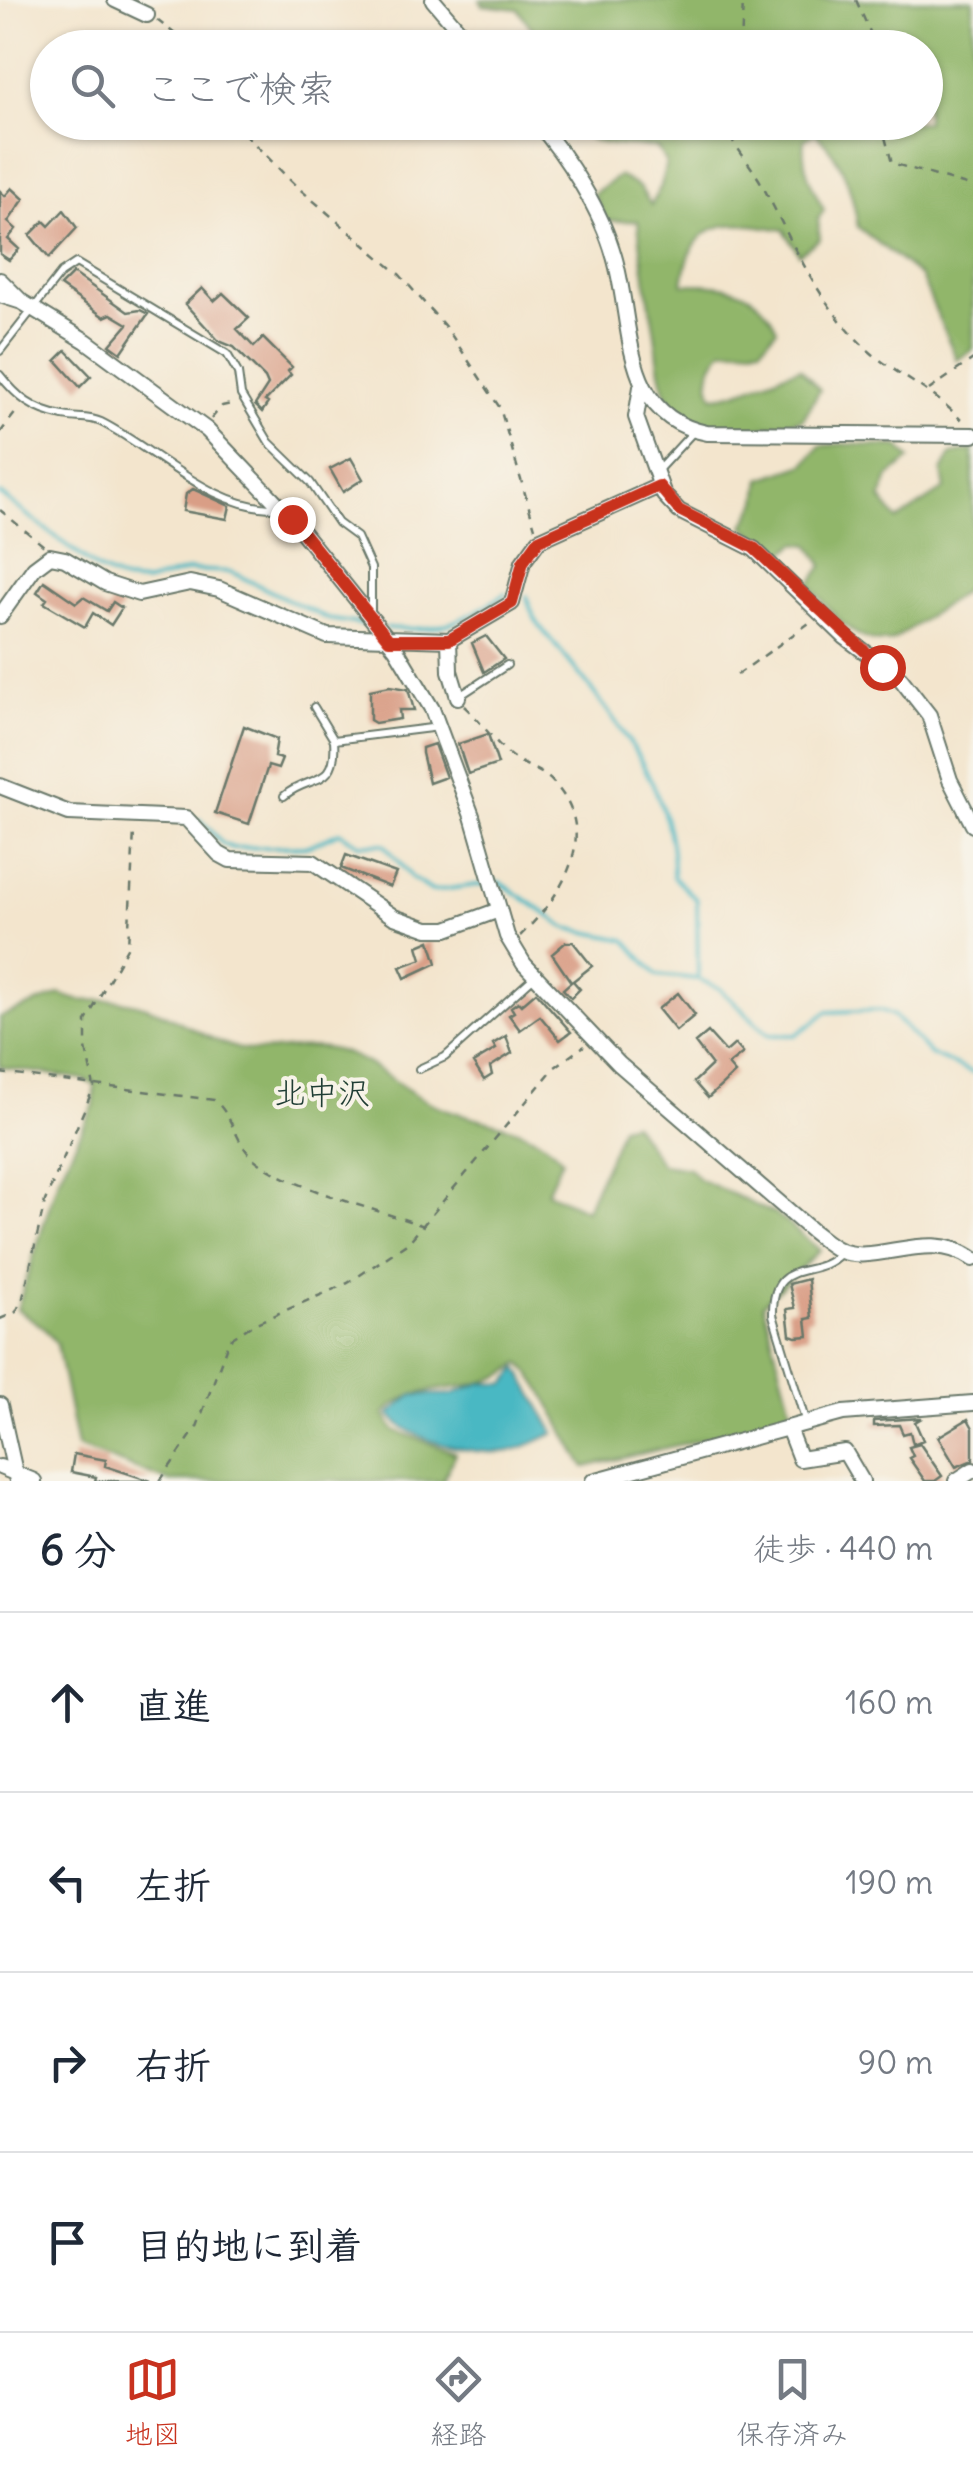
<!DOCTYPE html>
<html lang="ja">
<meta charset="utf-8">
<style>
:root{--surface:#fff;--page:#f2f2f3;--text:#1f2937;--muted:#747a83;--line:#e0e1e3;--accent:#c8321e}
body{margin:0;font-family:Delius,"Klee One",sans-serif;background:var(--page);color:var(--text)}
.stop{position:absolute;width:30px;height:30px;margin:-22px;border:8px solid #c8321e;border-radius:50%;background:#fff}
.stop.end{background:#c8321e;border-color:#fff;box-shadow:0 2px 10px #0008}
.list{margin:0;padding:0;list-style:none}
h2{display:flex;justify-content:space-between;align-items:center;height:130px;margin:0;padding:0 40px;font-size:42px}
h2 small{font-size:32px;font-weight:400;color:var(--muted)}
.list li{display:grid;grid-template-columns:65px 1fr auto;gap:30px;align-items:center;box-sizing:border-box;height:180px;padding:0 40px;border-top:2px solid var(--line)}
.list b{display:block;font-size:38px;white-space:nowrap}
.list em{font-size:32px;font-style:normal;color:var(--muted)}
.icon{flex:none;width:55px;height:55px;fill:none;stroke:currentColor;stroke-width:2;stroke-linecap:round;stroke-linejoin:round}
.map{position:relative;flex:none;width:973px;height:1481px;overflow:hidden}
.search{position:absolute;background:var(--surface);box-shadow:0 2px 8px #0004;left:30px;right:30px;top:30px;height:110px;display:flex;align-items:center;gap:25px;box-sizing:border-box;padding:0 35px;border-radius:55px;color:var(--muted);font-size:38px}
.sheet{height:850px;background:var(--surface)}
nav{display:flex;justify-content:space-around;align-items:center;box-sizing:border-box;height:140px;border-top:2px solid var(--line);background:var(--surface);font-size:28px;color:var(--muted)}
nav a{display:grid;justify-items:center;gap:5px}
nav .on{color:var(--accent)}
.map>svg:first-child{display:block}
</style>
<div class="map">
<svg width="973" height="1481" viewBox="0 0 973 1481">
<rect width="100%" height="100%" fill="#f7f3e8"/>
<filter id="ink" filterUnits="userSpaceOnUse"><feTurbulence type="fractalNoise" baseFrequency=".01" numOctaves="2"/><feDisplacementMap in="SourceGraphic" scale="20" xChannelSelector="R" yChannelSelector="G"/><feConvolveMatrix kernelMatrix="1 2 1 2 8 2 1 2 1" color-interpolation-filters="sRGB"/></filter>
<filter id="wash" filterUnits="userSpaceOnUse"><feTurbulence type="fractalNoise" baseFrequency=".0048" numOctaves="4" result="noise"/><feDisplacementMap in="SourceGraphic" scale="40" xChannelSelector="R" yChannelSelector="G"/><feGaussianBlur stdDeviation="2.25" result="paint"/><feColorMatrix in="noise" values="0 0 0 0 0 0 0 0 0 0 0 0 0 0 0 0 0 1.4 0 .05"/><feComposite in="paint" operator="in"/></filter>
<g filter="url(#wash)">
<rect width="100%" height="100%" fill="#f3e5cd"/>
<!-- forest -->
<path fill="#91b66a" stroke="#587a4f" stroke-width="2.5" d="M 480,0 L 973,0 L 973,349 L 957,360 L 921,277 L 858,227 C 852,190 844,159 815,133 L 804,140 C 801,166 812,187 824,210 L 818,219 L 820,239 L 799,254 L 784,230 C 728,220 691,217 683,284 C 724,284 758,286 777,329 L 761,347 L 723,350 C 710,366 705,376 713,396 C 738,396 772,376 800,368 L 820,390 L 803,419 C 762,430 694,444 668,397 C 658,378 658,350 654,328 C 648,292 641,258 638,221 L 607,221 L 593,194 L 619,176 L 640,188 L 651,205 L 661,186 L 666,162 L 657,148 C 626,143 592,151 572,123 L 926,122 L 926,48 L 519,47 L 538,37 L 518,9 L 483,5 Z
M 842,444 L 899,447 L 910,459 L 889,477 L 881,498 L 897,520 L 945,489 L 942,472 L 951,454 L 973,450 L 973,585 L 892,641 C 856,648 830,611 810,584 L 823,566 L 810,545 L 796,543 L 780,557 L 744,526 L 758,501 L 761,479 L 805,464 L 820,446 Z
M 61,994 C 84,1006 97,998 120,1001 C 162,1005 195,1035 233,1047 C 264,1057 294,1044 324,1048 C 364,1053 391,1082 425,1100 C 470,1124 528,1119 562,1159 L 547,1192 L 586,1210 C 597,1181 612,1156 621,1126 L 633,1123 L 661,1164 L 689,1168 L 699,1179 L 777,1215 L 820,1250 L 763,1304 L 792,1412 L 788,1419 L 585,1467 C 562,1435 548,1389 520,1363 C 477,1401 421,1375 384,1414 L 394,1430 L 456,1453 L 443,1481 L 168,1481 L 77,1447 L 57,1344 L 43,1327 L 17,1309 L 58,1179 L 94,1105 L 95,1085 L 82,1079 L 0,1067 L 0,1017 Z"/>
<!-- water -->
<path fill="#49b8c3" stroke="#347a7c" stroke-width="2.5" d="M 518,1368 L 555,1433 C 541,1439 525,1448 510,1451 C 476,1457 410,1441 389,1414 L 413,1395 L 452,1394 L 481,1383 L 505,1384 Z"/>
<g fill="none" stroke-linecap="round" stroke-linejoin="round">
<!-- stream -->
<path stroke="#49b8c3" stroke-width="4" d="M 0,494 L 99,570 L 124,581 L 145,583 L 190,570 L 231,572 L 328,619 L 372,626
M 527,596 C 532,622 547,635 563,654 C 615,719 676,790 673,877 L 697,900 L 698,979
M 387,628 C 442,632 460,623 505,594
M 200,819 L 223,844 L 233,848 L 309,846 L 339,832 L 359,844 L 384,844 L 412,878 L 432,891 L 500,882 L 567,928 L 626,940 L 657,975 L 698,979 L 719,988 L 769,1035 L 796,1035 L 827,1012 L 881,1010 L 894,1016 L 930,1054 L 973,1073"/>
</g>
<g id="blocks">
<!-- building -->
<path fill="#d99e86" d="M 12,188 L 24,199 L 8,222 L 16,229 L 8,239 L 19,249 L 9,260 L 0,254 L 0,191 L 5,196 Z
M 64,210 L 77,228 L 49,258 L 30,235 L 44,221 L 49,226 Z
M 73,273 L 128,312 L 140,310 L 148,314 L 121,353 L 110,345 L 128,324 L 111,314 L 104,317 L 60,286 Z
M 202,288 L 214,301 L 223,293 L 249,318 L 237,329 L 254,347 L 263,338 L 292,367 L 288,371 L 291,375 L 265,401 L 268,403 L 262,412 L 255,405 L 268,385 L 265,378 L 234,347 L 219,341 L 185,304 Z
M 66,350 L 91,376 L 80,387 L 56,360 Z
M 351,458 L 363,479 L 343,492 L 330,469 Z
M 193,489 L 230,506 L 227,519 L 183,511 L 186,494 Z
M 44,581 L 76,603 L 83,597 L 107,611 L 113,602 L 122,608 L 111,625 L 93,613 L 85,627 L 44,603 L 47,599 L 37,592 Z
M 486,636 L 504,659 L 484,672 L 472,643 Z
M 390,686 L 408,689 L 414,710 L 399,710 L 400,719 L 375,723 L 370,720 L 370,690 Z
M 244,726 L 277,739 L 274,757 L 282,759 L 278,769 L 268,766 L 249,824 L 215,813 Z
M 488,734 L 498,764 L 468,774 L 458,744 Z
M 434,744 L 446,777 L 429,783 L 422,753 L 422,748 Z
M 346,855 L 396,873 L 390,887 L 341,868 Z
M 430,941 L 437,963 L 405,978 L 400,967 L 422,959 L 418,946 Z
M 566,942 L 573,942 L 592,966 L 573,981 L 580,989 L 571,998 L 563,989 L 571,982 L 552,954 Z
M 536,992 L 571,1032 L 560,1040 L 540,1016 L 520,1030 L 509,1015 L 514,1012 L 511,1007 L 518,1002 L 521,1005 Z
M 678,993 L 695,1015 L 676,1031 L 658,1009 Z
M 708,1032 L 726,1052 L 735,1044 L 743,1053 L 728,1065 L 735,1073 L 708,1098 L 694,1082 L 712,1065 L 695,1043 Z
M 506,1036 L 512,1053 L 490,1067 L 492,1075 L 484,1080 L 473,1063 L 496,1049 L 493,1044 Z
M 808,1279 L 812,1318 L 806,1319 L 808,1336 L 796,1337 L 790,1335 L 787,1309 L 795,1308 L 789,1284 Z
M 922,1418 L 915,1422 L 923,1440 L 913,1444 L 910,1432 L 903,1434 L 899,1425 L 874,1426 L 874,1421 Z
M 968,1419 L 973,1428 L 973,1460 L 956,1467 L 938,1437 Z
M 920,1444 L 942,1476 L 935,1481 L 925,1481 L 909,1458 L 913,1456 L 909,1447 Z
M 74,1454 L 106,1460 L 105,1466 L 151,1481 L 95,1481 L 96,1477 L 71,1472 Z"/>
</g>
</g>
<g filter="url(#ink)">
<use href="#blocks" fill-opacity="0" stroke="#69786a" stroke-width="2.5"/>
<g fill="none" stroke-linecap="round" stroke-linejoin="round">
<defs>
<path id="lane" d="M 0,351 L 61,273 L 76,263 L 227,354 L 238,373 L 241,395 L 269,442 L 310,482 L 338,523 L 357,537 L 371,568 L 371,616
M 0,375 C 18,398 33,410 63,416 C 75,419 89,416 101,422 C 157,450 213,511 280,508
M 658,470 L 694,431
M 458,697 L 507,665
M 314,707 L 334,740
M 284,796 C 309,774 338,789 334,740 L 439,727
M 419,1069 L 445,1057 L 533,978
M 806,1423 L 773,1315 C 772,1255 814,1282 841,1253"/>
<path id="street" d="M 115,0 L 147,15
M 433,0 L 474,48
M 537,122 C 568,158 601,210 614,256 C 634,322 619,416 707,433 L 973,435
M 0,280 L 21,301
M 0,295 L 22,302 L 86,341 L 207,430 L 292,519 L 396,649 L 432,709 L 472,816 L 507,936 L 524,964 L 619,1064 L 812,1231 C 820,1237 830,1246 839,1250 C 876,1267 928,1227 973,1259
M 641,387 L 636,417 L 664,495 L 679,511 L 754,549 L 845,637 L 900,678 L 929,715 L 950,780 L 973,825
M 0,616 L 34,568 L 50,556 L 65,559 L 105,583 L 139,594 L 190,583 L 219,589 L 327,636 L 449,640 L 512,603 L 523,562 L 539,540 L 659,486
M 449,640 L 450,671 L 458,697
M 0,786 L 69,813 L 186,818 L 219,854 L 230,860 L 313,862 L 394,917 L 428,929 L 447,929 L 499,910
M 0,1405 L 17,1481
M 788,1428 L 800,1459 L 845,1452 L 862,1481
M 0,1467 L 34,1481
M 593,1481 L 843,1413 L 973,1403
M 956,1481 L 973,1470"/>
</defs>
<!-- lane casing -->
<use href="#lane" stroke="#69786a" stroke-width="10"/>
<!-- street casing -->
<use href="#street" stroke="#69786a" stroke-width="18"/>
<!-- path -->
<path stroke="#69786a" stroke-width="2.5" stroke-dasharray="8 8" stroke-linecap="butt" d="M 856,0 L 877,48
M 157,20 L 193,48
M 741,48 L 743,0
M 233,122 L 295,185 L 400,275 L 448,330 L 500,408 L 535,528
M 722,122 C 732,143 748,161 760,181 C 792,240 817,304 868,350 C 897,376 934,390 961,420
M 881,122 L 892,163 L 973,187
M 929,390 L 973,359
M 211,419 L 222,406 L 236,403
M 0,433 L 19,408
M 0,510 L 44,546
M 737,675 L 812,621
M 464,706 C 480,721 491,737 506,752 C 519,765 539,768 552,781 C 603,834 562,896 520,936
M 0,1073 L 214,1100 C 232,1114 235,1141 252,1157 C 284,1187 379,1210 424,1226
M 0,1319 L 16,1312 L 23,1298 L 45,1201 L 94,1087 L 86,1048 L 86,1021 L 128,946 L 134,831
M 160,1481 L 197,1427 L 229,1340 L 254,1324 L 348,1283 L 408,1243 L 555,1067 L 584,1046"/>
<!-- lane -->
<use href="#lane" stroke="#fff" stroke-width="6"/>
<!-- street -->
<use href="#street" stroke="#fff" stroke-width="14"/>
</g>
</g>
<g fill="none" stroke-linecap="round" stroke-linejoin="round" filter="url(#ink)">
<!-- route -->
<path stroke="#c8321e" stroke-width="12" d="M 292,519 L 389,640 L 449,640 L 512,603 L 523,562 L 539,540 L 659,486 L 679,510 L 754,548 L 882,667"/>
</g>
<g text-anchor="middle" stroke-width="8" stroke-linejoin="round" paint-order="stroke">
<!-- neighbourhood labels -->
<g font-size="32" fill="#1f3d34" stroke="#f7f3e8">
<text x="322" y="1104">北中沢</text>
</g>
</g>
</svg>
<div class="stop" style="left:882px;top:667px"></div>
<div class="stop end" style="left:292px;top:519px"></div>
<div class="search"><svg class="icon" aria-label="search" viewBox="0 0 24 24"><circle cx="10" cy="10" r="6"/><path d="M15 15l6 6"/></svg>ここで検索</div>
</div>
<section class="sheet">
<h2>6 分<small>徒歩 · 440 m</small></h2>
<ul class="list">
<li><svg class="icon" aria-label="ahead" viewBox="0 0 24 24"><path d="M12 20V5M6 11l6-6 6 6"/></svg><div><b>直進</b></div><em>160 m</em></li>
<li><svg class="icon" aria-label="left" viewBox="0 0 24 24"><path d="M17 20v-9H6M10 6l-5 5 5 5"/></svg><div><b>左折</b></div><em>190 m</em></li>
<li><svg class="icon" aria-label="right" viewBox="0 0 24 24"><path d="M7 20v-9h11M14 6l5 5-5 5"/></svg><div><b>右折</b></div><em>90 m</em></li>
<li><svg class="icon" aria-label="arrive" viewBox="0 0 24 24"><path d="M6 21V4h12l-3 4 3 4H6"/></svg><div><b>目的地に到着</b></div></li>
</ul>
</section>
<nav>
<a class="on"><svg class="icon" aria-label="map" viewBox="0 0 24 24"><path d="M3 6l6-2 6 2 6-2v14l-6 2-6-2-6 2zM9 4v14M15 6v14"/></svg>地図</a>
<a><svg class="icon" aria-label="directions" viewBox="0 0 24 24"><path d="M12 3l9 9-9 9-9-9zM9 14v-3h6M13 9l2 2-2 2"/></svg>経路</a>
<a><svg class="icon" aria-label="saved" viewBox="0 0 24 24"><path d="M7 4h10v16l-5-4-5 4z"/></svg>保存済み</a>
</nav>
